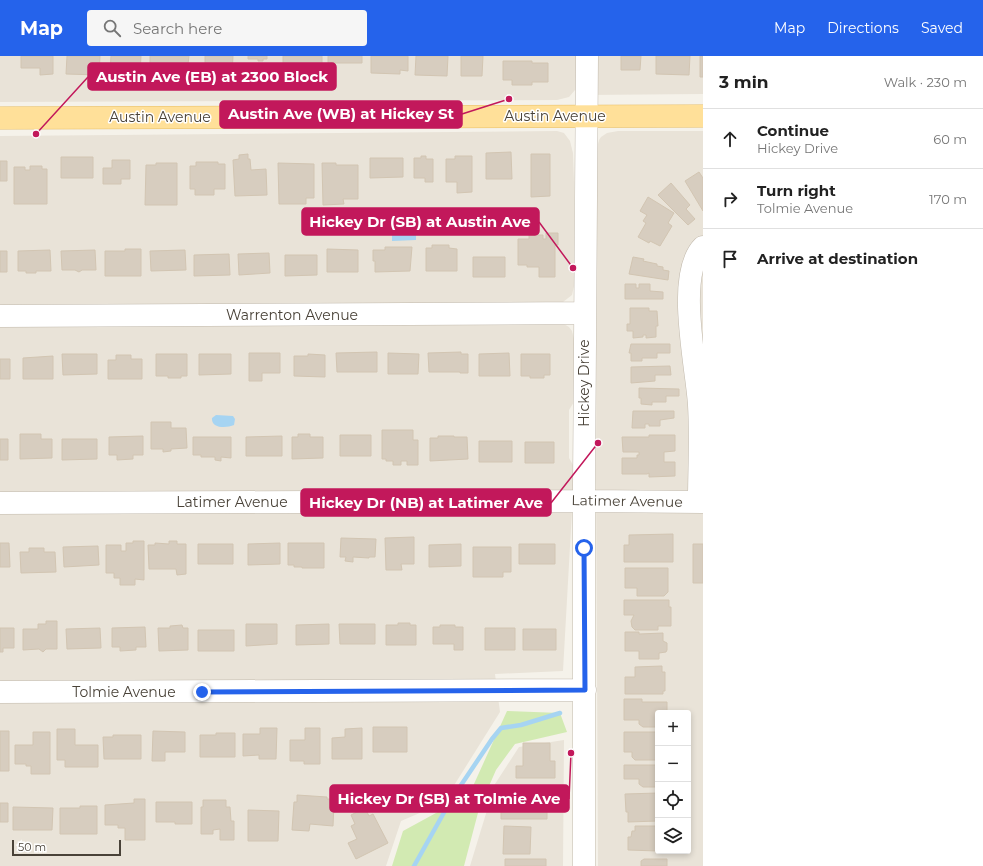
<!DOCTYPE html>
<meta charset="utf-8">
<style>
:root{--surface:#fff;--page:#f6f6f6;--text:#222;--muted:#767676;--line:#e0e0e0;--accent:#2563eb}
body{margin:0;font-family:Montserrat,sans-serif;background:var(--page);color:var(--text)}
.controls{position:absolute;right:12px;bottom:12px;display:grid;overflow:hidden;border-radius:4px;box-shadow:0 2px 6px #0003}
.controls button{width:36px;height:36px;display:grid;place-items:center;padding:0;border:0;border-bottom:1px solid var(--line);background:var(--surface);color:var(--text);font:20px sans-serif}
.scale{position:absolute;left:12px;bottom:10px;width:109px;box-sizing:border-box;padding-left:4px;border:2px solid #494238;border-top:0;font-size:11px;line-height:14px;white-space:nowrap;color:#494238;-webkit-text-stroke:3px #fff;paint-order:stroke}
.stop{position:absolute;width:12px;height:12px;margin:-9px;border:3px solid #2563eb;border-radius:50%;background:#fff}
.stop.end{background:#2563eb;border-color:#fff;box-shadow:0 1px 4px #0008}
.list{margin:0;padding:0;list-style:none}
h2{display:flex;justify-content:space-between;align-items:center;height:52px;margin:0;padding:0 16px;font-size:17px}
h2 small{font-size:13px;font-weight:400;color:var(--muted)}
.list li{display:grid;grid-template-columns:26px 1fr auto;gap:12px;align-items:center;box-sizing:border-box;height:60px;padding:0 16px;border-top:1px solid var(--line)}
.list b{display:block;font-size:15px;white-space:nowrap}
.list p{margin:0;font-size:13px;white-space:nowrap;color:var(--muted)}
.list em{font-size:13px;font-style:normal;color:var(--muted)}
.icon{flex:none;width:22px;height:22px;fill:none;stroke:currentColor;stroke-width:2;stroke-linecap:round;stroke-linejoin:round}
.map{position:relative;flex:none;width:703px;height:810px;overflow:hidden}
header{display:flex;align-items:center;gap:24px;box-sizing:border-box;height:56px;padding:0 20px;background:var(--accent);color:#fff}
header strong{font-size:19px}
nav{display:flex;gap:22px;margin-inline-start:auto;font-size:14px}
.search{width:280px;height:36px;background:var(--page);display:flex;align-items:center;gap:10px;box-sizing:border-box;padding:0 14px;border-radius:4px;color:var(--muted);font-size:15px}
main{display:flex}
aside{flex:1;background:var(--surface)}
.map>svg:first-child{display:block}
</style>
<header>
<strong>Map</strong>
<div class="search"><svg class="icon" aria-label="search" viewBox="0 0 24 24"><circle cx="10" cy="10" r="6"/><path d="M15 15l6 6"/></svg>Search here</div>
<nav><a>Map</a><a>Directions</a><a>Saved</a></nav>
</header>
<main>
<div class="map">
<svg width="703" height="810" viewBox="0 0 703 810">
<rect width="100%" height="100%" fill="#f5f2ea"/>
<!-- residential -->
<path fill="#e9e3d8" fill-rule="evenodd" d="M 0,0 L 703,0 L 703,38 L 586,39 L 575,34 L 569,41 L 557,44 L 0,46 Z
M 557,75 L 564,77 L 570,85 L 573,97 L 574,126 L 574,230 L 572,239 L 563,246 L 557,248 L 0,249 L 0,80 Z
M 618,75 L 703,75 L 703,810 L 598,810 L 596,420 L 597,92 L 599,84 L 601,81 L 607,77 ZM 658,657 L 688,657 L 688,795 L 658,795 Z
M 562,267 L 569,271 L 572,275 L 574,283 L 574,346 L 569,354 L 569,402 L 573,409 L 574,419 L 563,615 L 495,618 L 500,656 L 443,747 L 401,765 L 386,810 L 0,810 L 0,268 Z
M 564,684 L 563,810 L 470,810 L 495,728 L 519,691 Z"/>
<!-- green -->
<path fill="#d2eab2" d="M 507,655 L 560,657 L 567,676 L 515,688 L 496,714 L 479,753 L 464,810 L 392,810 L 403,775 L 469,739 Z"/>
<!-- water -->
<path fill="#a6d4f2" d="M 392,173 L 416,173 L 416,184 L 392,185 Z
M 216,359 L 233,360 L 235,363 L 234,369 C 227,372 211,373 212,362 Z"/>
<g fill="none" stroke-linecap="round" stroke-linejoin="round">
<!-- stream -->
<path stroke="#a6d4f2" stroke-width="4.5" d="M 414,810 L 451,744 L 492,683 L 501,672 L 521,669 L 560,657"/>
</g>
<!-- building -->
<path fill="#d7cdbf" stroke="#d2c5b2" d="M 21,0 L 53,0 L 53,18 L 40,19 L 40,12 L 21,12 Z
M 67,0 L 100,0 L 99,19 L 66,18 Z
M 111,0 L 141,0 L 140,17 L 110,16 Z
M 150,0 L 189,0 L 188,8 L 181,8 L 181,12 L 169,11 L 169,9 L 150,9 Z
M 205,0 L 233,0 L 232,19 L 218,20 L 205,16 Z
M 248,0 L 267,0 L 267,3 L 263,3 L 263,5 L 258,5 L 258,3 L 248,3 Z
M 283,0 L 322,0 L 322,12 L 283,11 Z
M 328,0 L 362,0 L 362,7 L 328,7 Z
M 371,0 L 408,0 L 408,15 L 400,14 L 400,18 L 371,17 Z
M 416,0 L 448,0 L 447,20 L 415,19 Z
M 461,0 L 483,0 L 482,20 L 461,20 Z
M 621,0 L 641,0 L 640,14 L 621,14 Z
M 656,0 L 690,0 L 689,19 L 656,18 Z
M 700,0 L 703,0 L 703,21 L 700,21 Z
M 503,5 L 532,5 L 532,7 L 548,7 L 548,26 L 532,26 L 532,29 L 512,29 L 512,24 L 503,24 Z
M 511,96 L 512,123 L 486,123 L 486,97 Z
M 248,98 L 248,103 L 250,103 L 251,114 L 266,113 L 267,139 L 235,140 L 233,104 L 239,103 L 239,99 Z
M 531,98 L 550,98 L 550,140 L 531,141 Z
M 421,100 L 426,100 L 426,103 L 433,103 L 433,126 L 425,126 L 425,122 L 414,122 L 414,102 L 421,102 Z
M 455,100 L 472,100 L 472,136 L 457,137 L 457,126 L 446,126 L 446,103 L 455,103 Z
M 61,101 L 93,101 L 93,122 L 61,122 Z
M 370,102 L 403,102 L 403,121 L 370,122 Z
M 112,104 L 130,104 L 130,123 L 121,123 L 121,128 L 103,128 L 103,112 L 112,112 Z
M 0,105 L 7,105 L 7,125 L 0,125 Z
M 196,106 L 218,106 L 218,108 L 225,108 L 225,133 L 214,133 L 214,139 L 195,139 L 195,133 L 190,133 L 190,110 L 196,110 Z
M 156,107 L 177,107 L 177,149 L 145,149 L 146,109 L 156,109 Z
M 278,107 L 314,108 L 314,142 L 306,142 L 306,148 L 279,148 Z
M 322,107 L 336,107 L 336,109 L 358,109 L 358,143 L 343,143 L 344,148 L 323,149 Z
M 30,110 L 42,110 L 42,113 L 47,113 L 47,148 L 14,148 L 14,111 L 25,111 L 25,114 L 30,114 Z
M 699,116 L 703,122 L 703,155 L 685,125 Z
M 671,127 L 690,149 L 686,153 L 695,163 L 688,169 L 658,139 Z
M 648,141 L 674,157 L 668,167 L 672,170 L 660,190 L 650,185 L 649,187 L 638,181 L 646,167 L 643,165 L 647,159 L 640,155 Z
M 546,177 L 558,177 L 558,189 L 555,189 L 555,221 L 539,221 L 539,211 L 527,211 L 527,209 L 518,209 L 518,183 L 529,183 L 529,179 L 543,179 L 543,183 L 546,183 Z
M 432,189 L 449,189 L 449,192 L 457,193 L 457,215 L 426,215 L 426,192 L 432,192 Z
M 385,191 L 412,191 L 410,215 L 375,216 L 375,205 L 373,205 L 373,194 L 385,194 Z
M 125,193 L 141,193 L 141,220 L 105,220 L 105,195 L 125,195 Z
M 327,193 L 358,194 L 358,216 L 327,216 Z
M 50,194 L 51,215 L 36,215 L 36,217 L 26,217 L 26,215 L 18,215 L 18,195 Z
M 95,194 L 96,214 L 82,214 L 79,216 L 75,214 L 62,214 L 61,195 Z
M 185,194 L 186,214 L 151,215 L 150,195 Z
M 0,195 L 7,195 L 7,216 L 0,216 Z
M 269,197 L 270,217 L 239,219 L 238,198 Z
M 229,198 L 230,219 L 194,220 L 194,199 Z
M 285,199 L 317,199 L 317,219 L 285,220 Z
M 473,201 L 505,201 L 505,221 L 473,221 Z
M 633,201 L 644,203 L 643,205 L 657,208 L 657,210 L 663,211 L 663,214 L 669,215 L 668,224 L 629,218 Z
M 625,228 L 636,228 L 636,232 L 639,232 L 639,228 L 650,228 L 650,235 L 663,236 L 663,243 L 625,243 Z
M 630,252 L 649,252 L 649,255 L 657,255 L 658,270 L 656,270 L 656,281 L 646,282 L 646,279 L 643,279 L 643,281 L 633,282 L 633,275 L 627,275 L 627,268 L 630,268 Z
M 631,288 L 670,288 L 670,297 L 657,297 L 657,302 L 642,302 L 642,305 L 631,305 L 631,297 L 629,297 Z
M 377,296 L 377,316 L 337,316 L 336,297 Z
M 461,296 L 461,298 L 468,298 L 468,317 L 460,317 L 460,316 L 429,316 L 428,297 Z
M 249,297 L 280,297 L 280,317 L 262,317 L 262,325 L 249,325 Z
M 388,297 L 419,298 L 418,318 L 388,318 Z
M 509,297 L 510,320 L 479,320 L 479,298 Z
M 62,298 L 97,298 L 97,318 L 63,319 Z
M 156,298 L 187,298 L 187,320 L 181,320 L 181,322 L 168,322 L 168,320 L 156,320 Z
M 199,298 L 231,298 L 231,318 L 199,319 Z
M 308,298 L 325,299 L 325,321 L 294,320 L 294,300 L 308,300 Z
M 521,298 L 550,298 L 550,319 L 544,319 L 544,322 L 530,322 L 530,320 L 521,320 Z
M 116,299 L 131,299 L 131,303 L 142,303 L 142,323 L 108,323 L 108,304 L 116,304 Z
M 53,300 L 53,323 L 23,323 L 23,302 Z
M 0,303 L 10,303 L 10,323 L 0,323 Z
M 670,310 L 671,319 L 655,319 L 655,325 L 631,327 L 631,311 Z
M 639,332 L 679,333 L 679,340 L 666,340 L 666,346 L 652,346 L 652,349 L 641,348 L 641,342 L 639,342 Z
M 633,355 L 674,355 L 674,362 L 660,364 L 660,370 L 649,370 L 649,368 L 645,368 L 645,372 L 632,372 Z
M 151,366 L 171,366 L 171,372 L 186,372 L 187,392 L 171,393 L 171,395 L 163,396 L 163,393 L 151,393 Z
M 382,374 L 413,374 L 413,384 L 418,384 L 418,409 L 407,409 L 407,405 L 401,405 L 401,409 L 393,409 L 393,405 L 386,405 L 386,403 L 382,403 Z
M 20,378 L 41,378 L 41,383 L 52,383 L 52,402 L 20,403 Z
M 298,378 L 310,378 L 310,381 L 323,381 L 323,402 L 292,403 L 292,381 L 298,381 Z
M 340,379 L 371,379 L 371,400 L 340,400 Z
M 649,379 L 675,379 L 675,395 L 664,396 L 664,406 L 675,406 L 675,420 L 649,421 L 649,417 L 647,418 L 622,418 L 622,402 L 637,402 L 637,399 L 639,399 L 639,396 L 623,396 L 622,381 L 649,381 Z
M 143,380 L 143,399 L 133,399 L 133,403 L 117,404 L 117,399 L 109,399 L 109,381 Z
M 282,380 L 282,400 L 246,400 L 246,381 Z
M 438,380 L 454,380 L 454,381 L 467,381 L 468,403 L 430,405 L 430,382 L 438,382 Z
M 193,381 L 231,381 L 231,402 L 221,401 L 221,405 L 215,404 L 215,401 L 201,401 L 201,399 L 193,399 Z
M 0,383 L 8,383 L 8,404 L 0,404 Z
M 62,383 L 97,383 L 97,403 L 62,404 Z
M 479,385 L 512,385 L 512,406 L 479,406 Z
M 525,386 L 554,386 L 554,407 L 525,407 Z
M 673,478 L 673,506 L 624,506 L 624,489 L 629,489 L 629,479 Z
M 414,481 L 414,508 L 401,508 L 402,514 L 386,514 L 385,482 Z
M 341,482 L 376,483 L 375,501 L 369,501 L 369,502 L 353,501 L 353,506 L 345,505 L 346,501 L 340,501 Z
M 133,485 L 144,485 L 144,524 L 135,523 L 135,529 L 120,529 L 120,522 L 114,522 L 114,517 L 106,517 L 106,489 L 121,489 L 121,495 L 126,495 L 126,487 L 133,487 Z
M 169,485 L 177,485 L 177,488 L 186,488 L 186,518 L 177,519 L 176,513 L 149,513 L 148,489 L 155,489 L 155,487 L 169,488 Z
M 0,487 L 9,487 L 10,511 L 0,511 Z
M 280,487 L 280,508 L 248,509 L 248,488 Z
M 288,487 L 324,487 L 324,512 L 302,512 L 302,511 L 294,511 L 294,509 L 288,509 Z
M 198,488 L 233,488 L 233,508 L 198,508 Z
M 461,488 L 461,510 L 429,511 L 429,489 Z
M 519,488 L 555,488 L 555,508 L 519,508 Z
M 693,488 L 703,488 L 703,527 L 693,527 Z
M 98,490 L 99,509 L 64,511 L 63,491 Z
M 473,491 L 511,491 L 511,516 L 503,516 L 503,521 L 473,521 Z
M 29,492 L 44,492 L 44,496 L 55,496 L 56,516 L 21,517 L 20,496 L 29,496 Z
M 625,512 L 668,512 L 668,536 L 664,540 L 637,540 L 637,532 L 625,532 Z
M 624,544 L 669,544 L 669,551 L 671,551 L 671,570 L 658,570 L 658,574 L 635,574 L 632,571 L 631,565 L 634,559 L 624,559 Z
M 46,565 L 57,565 L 57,593 L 46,593 L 43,596 L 39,593 L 23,594 L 23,573 L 38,573 L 38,568 L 46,568 Z
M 398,567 L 410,567 L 410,569 L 416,569 L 416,589 L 386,589 L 386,569 L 398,569 Z
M 246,568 L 277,568 L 277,588 L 246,590 Z
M 329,568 L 329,588 L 296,589 L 296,569 Z
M 339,568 L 375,568 L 375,588 L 340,588 Z
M 182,569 L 183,572 L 188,572 L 188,594 L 159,595 L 158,572 L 170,572 L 170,570 Z
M 440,569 L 455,569 L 455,571 L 463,571 L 463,594 L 454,594 L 454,588 L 433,588 L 433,571 L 440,571 Z
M 145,571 L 146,591 L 136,591 L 136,594 L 120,595 L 120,591 L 112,591 L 112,572 Z
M 0,572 L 14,572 L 14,592 L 3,592 L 3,596 L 0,596 Z
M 100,572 L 101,592 L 67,593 L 66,573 Z
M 485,572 L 515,572 L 515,594 L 485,594 Z
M 523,573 L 556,573 L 556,594 L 523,594 Z
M 198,574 L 234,574 L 234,595 L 198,595 Z
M 625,576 L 639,576 L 639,578 L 663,577 L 663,585 L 667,587 L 667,594 L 666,596 L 659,597 L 659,603 L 639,603 L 639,595 L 625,595 Z
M 662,610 L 662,616 L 665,616 L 665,635 L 663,635 L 663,638 L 625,638 L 625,621 L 635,621 L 635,611 Z
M 624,643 L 642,643 L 642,646 L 667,646 L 667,657 L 658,657 L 658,671 L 643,671 L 639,668 L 639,664 L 624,664 Z
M 373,671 L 407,671 L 407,696 L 373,696 Z
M 260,672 L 277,672 L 276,703 L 259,703 L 259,699 L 243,700 L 243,678 L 260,678 Z
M 305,672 L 320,672 L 320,708 L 304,708 L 304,705 L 290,705 L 290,684 L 305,684 Z
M 362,672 L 362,703 L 332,703 L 332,682 L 345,681 L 345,673 Z
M 57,673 L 75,673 L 75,689 L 98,689 L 98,711 L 65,711 L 65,704 L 57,704 Z
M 0,675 L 9,675 L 9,715 L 0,715 Z
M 153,675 L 185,676 L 185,696 L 165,696 L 165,705 L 152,705 Z
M 33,676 L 50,676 L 50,718 L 31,718 L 31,710 L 26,710 L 26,708 L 15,708 L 15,689 L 33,689 Z
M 624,676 L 658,676 L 658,704 L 635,704 L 632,701 L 632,696 L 624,696 Z
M 216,677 L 235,677 L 235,701 L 200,701 L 200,679 L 216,679 Z
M 113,679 L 141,679 L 141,703 L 104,703 L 103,681 L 113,681 Z
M 523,687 L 550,687 L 550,705 L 555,705 L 555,722 L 516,722 L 516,710 L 523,710 Z
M 624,709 L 658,709 L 658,731 L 643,731 L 639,728 L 639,723 L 624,723 Z
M 501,737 L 541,737 L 541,749 L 547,749 L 547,763 L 501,763 Z
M 658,737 L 658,765 L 628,766 L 628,756 L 626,756 L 625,738 Z
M 297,739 L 327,741 L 327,743 L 330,743 L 334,747 L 333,770 L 310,768 L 309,775 L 292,774 L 294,746 L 297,746 Z
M 134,743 L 145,743 L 145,784 L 125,784 L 125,772 L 118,772 L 118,769 L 105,769 L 105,749 L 134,747 Z
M 203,744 L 226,744 L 226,751 L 230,751 L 231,765 L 234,765 L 234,784 L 220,784 L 220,773 L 213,774 L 213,778 L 201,778 L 201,751 L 203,751 Z
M 156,746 L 192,746 L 192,768 L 175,768 L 175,766 L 156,766 Z
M 0,747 L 8,747 L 8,766 L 0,766 Z
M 80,750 L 97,750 L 97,778 L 60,778 L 60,752 L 80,752 Z
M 13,751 L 53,752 L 52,774 L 13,774 Z
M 365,752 L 369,760 L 373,758 L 388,787 L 356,803 L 348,787 L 357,783 L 351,770 L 355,768 L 351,759 Z
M 248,754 L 279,755 L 278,785 L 248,785 Z
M 504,770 L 531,771 L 530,798 L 503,798 Z
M 635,770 L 658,770 L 658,795 L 628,794 L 628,781 L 631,781 L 632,775 L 635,775 Z
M 505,803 L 546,803 L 546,810 L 505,810 Z
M 644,803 L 667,803 L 667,810 L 641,810 L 641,805 Z"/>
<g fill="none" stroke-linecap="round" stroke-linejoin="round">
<defs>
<path id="minor" d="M 0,260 L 584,257
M 699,446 C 699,414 701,381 699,349 C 697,312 675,219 703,191
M 0,447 L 584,445 L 703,446
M 0,636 L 585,634
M 584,810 L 584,430 L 587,0"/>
<path id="major" d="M 0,62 L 703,60"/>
</defs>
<!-- minor casing -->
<use href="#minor" stroke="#c1b9ac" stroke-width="23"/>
<!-- major casing -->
<use href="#major" stroke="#e7be66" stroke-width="23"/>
<!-- minor -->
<use href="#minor" stroke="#fff" stroke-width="22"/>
<!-- major -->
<use href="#major" stroke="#ffe099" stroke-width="22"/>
</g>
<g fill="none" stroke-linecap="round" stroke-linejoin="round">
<!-- route -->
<path stroke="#2563eb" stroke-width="5" d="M 202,636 L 585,634 L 584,492"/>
</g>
<g text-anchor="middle" stroke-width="3" stroke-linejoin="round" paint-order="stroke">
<!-- street labels -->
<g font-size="14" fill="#494238" stroke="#fff">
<text x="555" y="65">Austin Avenue</text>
<text x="160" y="66">Austin Avenue</text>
<text x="292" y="264">Warrenton Avenue</text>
<text transform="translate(584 327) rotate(-90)" y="5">Hickey Drive</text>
<text transform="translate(627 445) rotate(1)" y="5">Latimer Avenue</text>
<text x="232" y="451">Latimer Avenue</text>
<text x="124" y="641">Tolmie Avenue</text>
</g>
</g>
<!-- callouts -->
<path fill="none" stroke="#c2185b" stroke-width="1.5" d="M36 78L88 21M509 43L462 58M573 212L539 166M598 387L551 447M571 697L569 743"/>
<g fill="#c2185b" stroke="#fff" stroke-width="1.5">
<circle cx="36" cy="78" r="4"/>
<circle cx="509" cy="43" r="4"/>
<circle cx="573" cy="212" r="4"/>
<circle cx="598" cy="387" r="4"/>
<circle cx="571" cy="697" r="4"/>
</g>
<g fill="#c2185b" stroke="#c2185b" stroke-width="1.5">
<rect x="88" y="7" width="248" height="27" rx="4"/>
<rect x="220" y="45" width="242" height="27" rx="4"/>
<rect x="302" y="152" width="237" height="27" rx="4"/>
<rect x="301" y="433" width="250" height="27" rx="4"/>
<rect x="330" y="729" width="239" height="27" rx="4"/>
</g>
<g font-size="15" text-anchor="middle" font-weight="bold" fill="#fff">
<text x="212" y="26">Austin Ave (EB) at 2300 Block</text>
<text x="341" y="63">Austin Ave (WB) at Hickey St</text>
<text x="420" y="171">Hickey Dr (SB) at Austin Ave</text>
<text x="426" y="452">Hickey Dr (NB) at Latimer Ave</text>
<text x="449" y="748">Hickey Dr (SB) at Tolmie Ave</text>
</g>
</svg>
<div class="controls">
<button>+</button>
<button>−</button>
<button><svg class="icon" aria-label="locate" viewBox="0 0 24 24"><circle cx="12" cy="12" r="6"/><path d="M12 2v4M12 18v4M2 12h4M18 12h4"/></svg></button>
<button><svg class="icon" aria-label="layers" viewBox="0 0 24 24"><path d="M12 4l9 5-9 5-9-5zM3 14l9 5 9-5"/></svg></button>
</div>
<div class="scale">50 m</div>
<div class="stop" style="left:584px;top:492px"></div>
<div class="stop end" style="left:202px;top:636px"></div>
</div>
<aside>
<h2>3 min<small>Walk · 230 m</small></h2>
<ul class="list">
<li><svg class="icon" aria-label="ahead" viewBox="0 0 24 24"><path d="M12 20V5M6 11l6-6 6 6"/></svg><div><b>Continue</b><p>Hickey Drive</p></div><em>60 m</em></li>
<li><svg class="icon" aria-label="right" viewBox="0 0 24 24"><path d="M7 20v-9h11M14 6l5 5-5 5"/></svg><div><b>Turn right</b><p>Tolmie Avenue</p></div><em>170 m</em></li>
<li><svg class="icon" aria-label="arrive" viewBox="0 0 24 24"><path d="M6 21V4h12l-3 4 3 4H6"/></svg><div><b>Arrive at destination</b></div></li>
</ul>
</aside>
</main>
